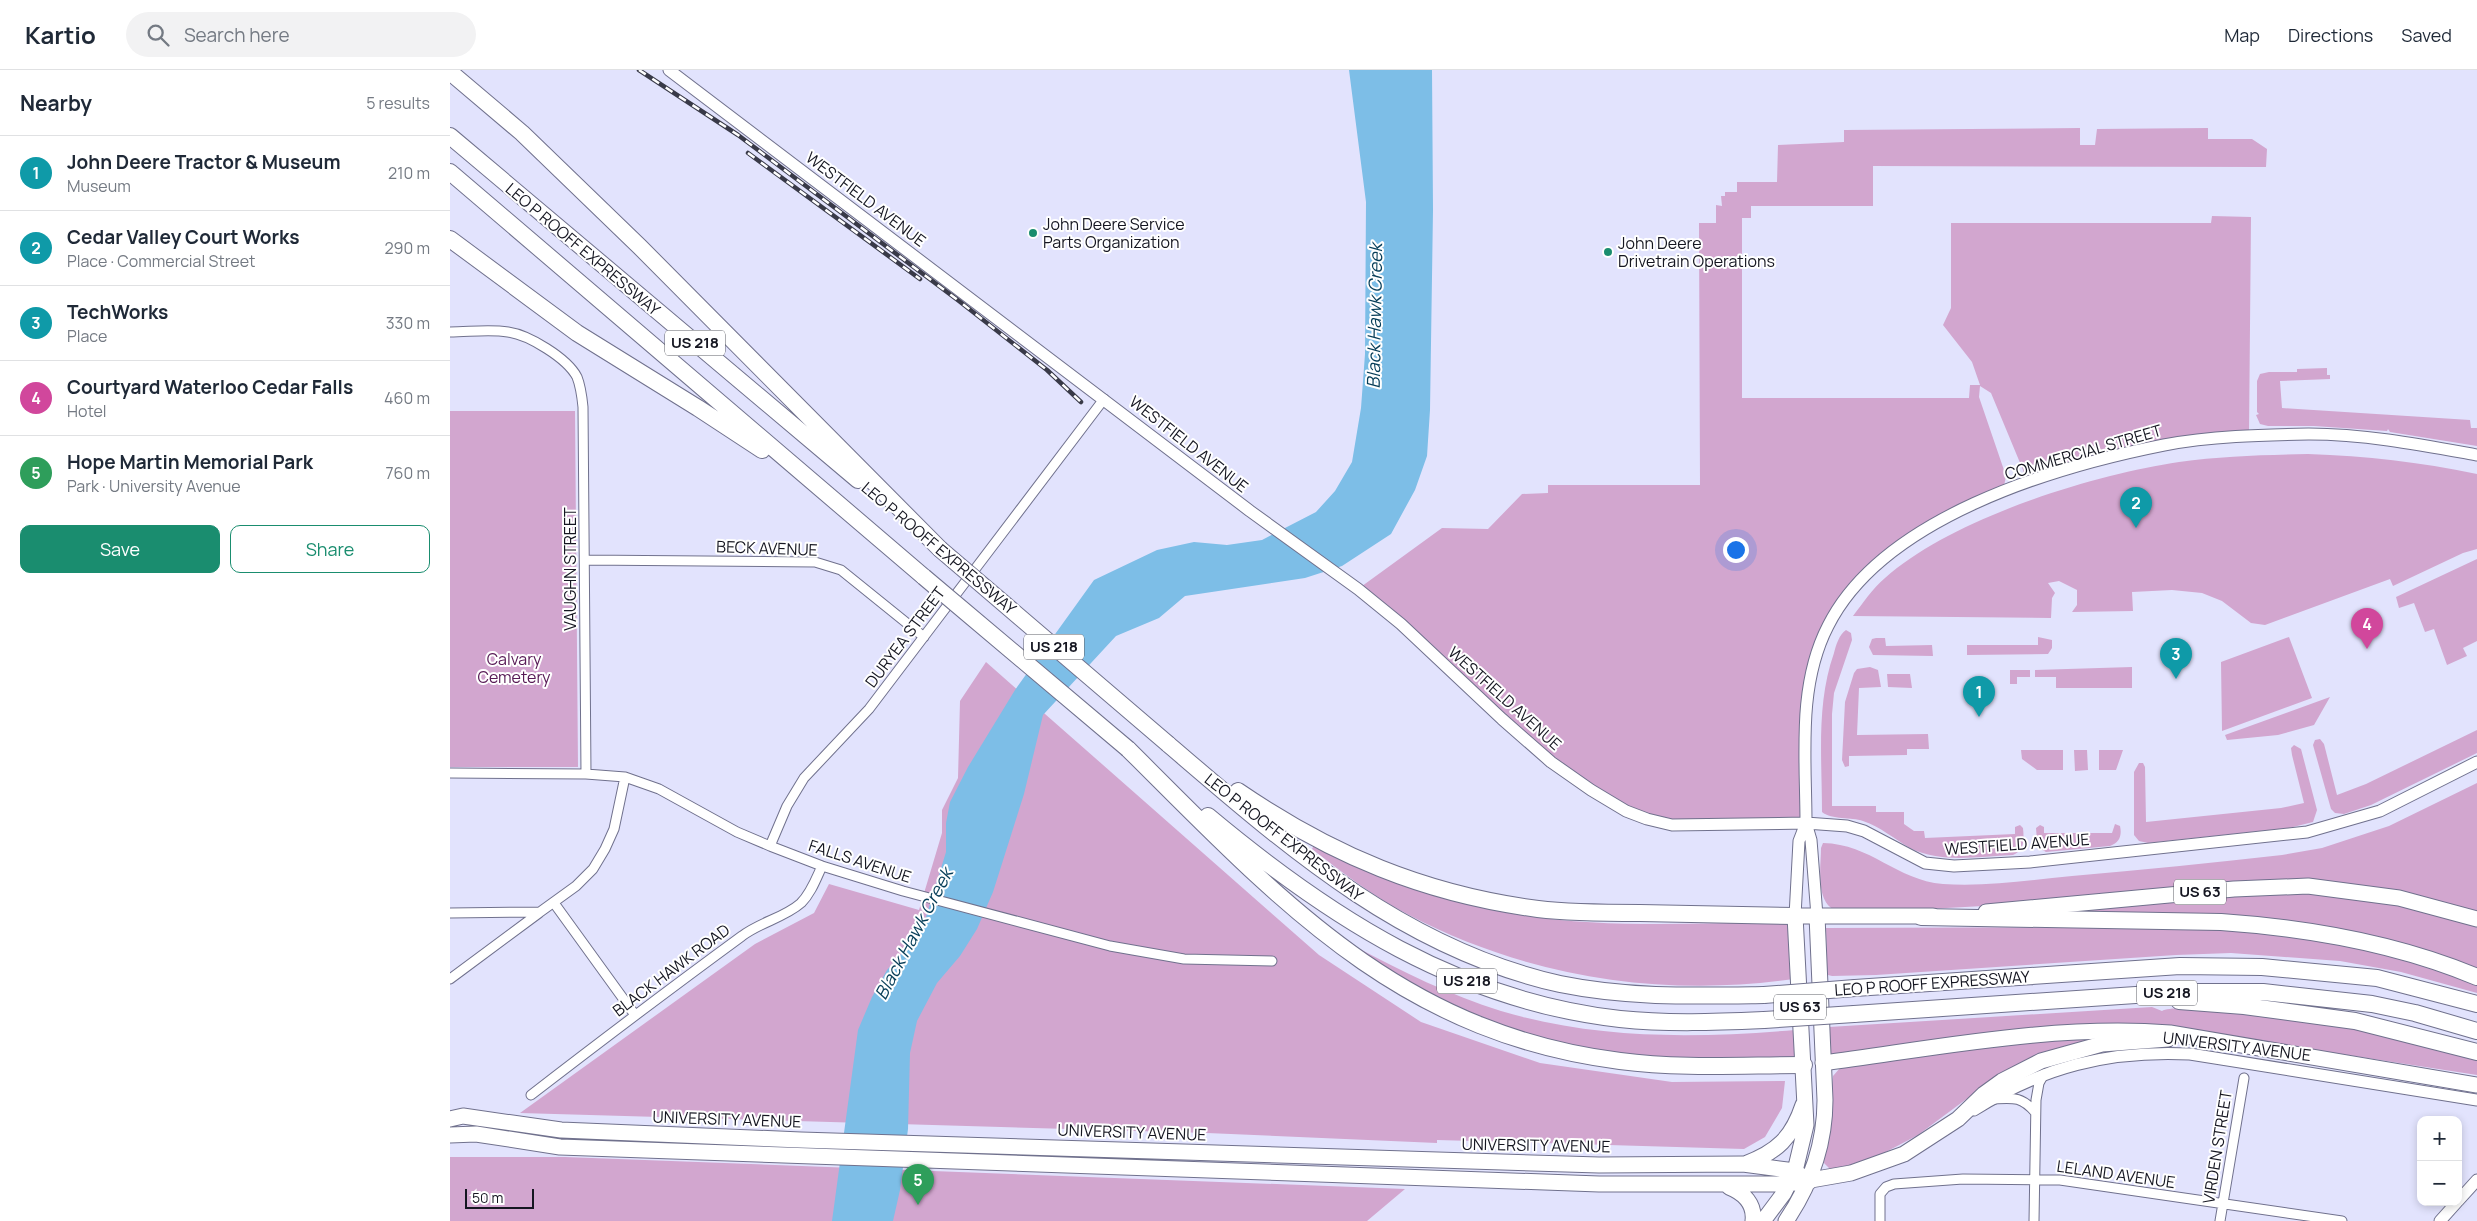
<!DOCTYPE html>
<meta charset="utf-8">
<style>
:root{--surface:#fff;--page:#f2f2f3;--text:#1f2937;--muted:#747a83;--line:#e0e1e3;--accent:#1a8d6f}
body{margin:0;font-family:Manrope,sans-serif;background:var(--page);color:var(--text)}
.controls{position:absolute;right:15px;bottom:15px;display:grid;overflow:hidden;border-radius:10px;box-shadow:0 2px 8px #0003}
.controls button{width:45px;height:45px;display:grid;place-items:center;padding:0;border:0;border-bottom:1px solid var(--line);background:var(--surface);color:var(--text);font:25px sans-serif}
.scale{position:absolute;left:15px;bottom:12px;width:69px;box-sizing:border-box;padding-left:5px;border:2px solid #151621;border-top:0;font-size:14px;line-height:18px;white-space:nowrap;color:#151621;-webkit-text-stroke:4px #fff;paint-order:stroke}
.you{position:absolute;left:1285px;top:479px;width:18px;height:18px;margin:-12px;border:4px solid #fff;border-radius:50%;background:#1a73e8;box-shadow:0 0 0 8px #1a73e833}
.badge{display:grid;place-items:center;width:32px;height:32px;border-radius:50%;background:var(--accent);color:#fff;font-size:16px;font-weight:700}
.pin{position:absolute;translate:-50% -41px;filter:drop-shadow(0 1px 2px #0008)}
.pin::after{content:'';position:absolute;top:26px;width:18px;height:15px;background:inherit;clip-path:polygon(0 0,100% 0,50% 100%)}
.list{margin:0;padding:0;list-style:none}
h2{display:flex;justify-content:space-between;align-items:center;height:65px;margin:0;padding:0 20px;font-size:21px}
h2 small{font-size:16px;font-weight:400;color:var(--muted)}
.list li{display:grid;grid-template-columns:32px 1fr auto;gap:15px;align-items:center;box-sizing:border-box;height:75px;padding:0 20px;border-top:1px solid var(--line)}
.list b{display:block;font-size:19px;white-space:nowrap}
.list p{margin:0;font-size:16px;white-space:nowrap;color:var(--muted)}
.list em{font-size:16px;font-style:normal;color:var(--muted)}
.actions{display:flex;gap:10px;padding:15px 20px}
.actions a{flex:1;padding:11px 0;border:1px solid var(--accent);border-radius:10px;text-align:center;font-size:18px;color:var(--accent)}
.actions .main{background:var(--accent);color:#fff}
.icon{flex:none;width:28px;height:28px;fill:none;stroke:currentColor;stroke-width:2;stroke-linecap:round;stroke-linejoin:round}
.map{position:relative;flex:none;width:2027px;height:1151px;overflow:hidden}
header{display:flex;align-items:center;gap:30px;box-sizing:border-box;height:70px;padding:0 25px;background:var(--surface);border-bottom:1px solid var(--line)}
header strong{font-size:24px}
nav{display:flex;gap:28px;margin-inline-start:auto;font-size:18px}
.search{width:350px;height:45px;background:var(--page);display:flex;align-items:center;gap:12px;box-sizing:border-box;padding:0 18px;border-radius:28px;color:var(--muted);font-size:19px}
main{display:flex}
aside{flex:1;background:var(--surface)}
.map>svg:first-child{display:block}
</style>
<header>
<strong>Kartio</strong>
<div class="search"><svg class="icon" aria-label="search" viewBox="0 0 24 24"><circle cx="10" cy="10" r="6"/><path d="M15 15l6 6"/></svg>Search here</div>
<nav><a>Map</a><a>Directions</a><a>Saved</a></nav>
</header>
<main>
<aside>
<h2>Nearby<small>5 results</small></h2>
<ul class="list">
<li><span class="badge" style="background:#0f9aa8">1</span><div><b>John Deere Tractor &amp; Museum</b><p>Museum</p></div><em>210 m</em></li>
<li><span class="badge" style="background:#0f9aa8">2</span><div><b>Cedar Valley Court Works</b><p>Place · Commercial Street</p></div><em>290 m</em></li>
<li><span class="badge" style="background:#0f9aa8">3</span><div><b>TechWorks</b><p>Place</p></div><em>330 m</em></li>
<li><span class="badge" style="background:#d1479c">4</span><div><b>Courtyard Waterloo Cedar Falls</b><p>Hotel</p></div><em>460 m</em></li>
<li><span class="badge" style="background:#2e9e5b">5</span><div><b>Hope Martin Memorial Park</b><p>Park · University Avenue</p></div><em>760 m</em></li>
</ul>
<div class="actions"><a class="main">Save</a><a>Share</a></div>
</aside>
<div class="map">
<svg width="2027" height="1151" viewBox="0 0 2027 1151">
<rect width="100%" height="100%" fill="#e2e3fd"/>
<!-- green -->
<path fill="#d2a6cf" d="M 1630,58 L 1630,75 L 1645,75 L 1647,59 L 1758,58 L 1758,69 L 1802,69 L 1817,79 L 1816,97 L 1423,96 L 1423,136 L 1301,136 L 1301,148 L 1292,148 L 1292,328 L 1519,328 L 1520,315 L 1530,315 L 1522,292 L 1493,255 L 1501,238 L 1501,153 L 1761,153 L 1762,146 L 1801,147 L 1799,366 L 1715,375 L 1574,414 L 1573,400 L 1541,323 L 1530,316 L 1529,327 L 1556,406 L 1553,421 L 1467,464 L 1390,534 L 1360,606 L 1356,753 L 1222,755 L 1141,720 L 908,519 L 992,458 L 1038,459 L 1072,424 L 1098,423 L 1098,415 L 1250,415 L 1249,153 L 1266,153 L 1266,135 L 1272,136 L 1271,126 L 1275,126 L 1275,122 L 1287,122 L 1287,112 L 1327,112 L 1328,75 L 1394,72 L 1394,60 Z
M 1877,298 L 1877,305 L 1880,305 L 1880,309 L 1830,311 L 1832,338 L 2020,350 L 2021,358 L 2027,358 L 2027,376 L 1940,362 L 1938,359 L 1937,361 L 1864,356 L 1818,356 L 1810,354 L 1806,345 L 1809,344 L 1807,342 L 1807,311 L 1810,304 L 1819,302 L 1847,302 L 1847,299 Z
M 0,341 L 125,341 L 128,697 L 0,697 Z
M 1858,384 C 1917,386 1969,392 2027,404 L 2027,479 L 2013,483 L 1943,516 L 1940,509 L 1815,555 L 1801,553 L 1772,531 L 1752,523 L 1722,520 L 1682,522 L 1683,541 L 1622,542 L 1627,535 L 1627,520 L 1609,511 L 1598,513 L 1605,523 L 1602,528 L 1601,548 L 1403,546 C 1413,533 1422,519 1435,508 C 1501,449 1641,405 1729,392 C 1772,386 1814,385 1858,384 Z
M 2027,489 L 2027,571 L 2013,578 L 2017,586 L 1997,595 L 1984,559 L 1975,562 L 1964,533 L 1949,538 L 1946,527 Z
M 1396,560 L 1401,563 L 1402,570 L 1384,623 L 1382,644 L 1382,736 L 1426,736 L 1426,742 L 1454,742 L 1454,754 L 1464,761 L 1474,761 L 1475,768 L 1565,764 L 1565,757 L 1570,755 L 1573,758 C 1574,769 1575,780 1563,785 C 1529,786 1492,794 1460,778 C 1444,769 1431,757 1413,751 C 1401,747 1382,750 1372,742 C 1372,689 1366,634 1384,583 C 1386,575 1389,565 1396,560 Z
M 1588,567 L 1602,570 L 1602,578 L 1598,584 L 1517,585 L 1517,575 L 1588,575 Z
M 1839,567 L 1862,628 L 1772,661 L 1771,592 Z
M 1426,568 L 1435,568 L 1436,576 L 1482,575 L 1483,586 L 1423,585 L 1419,577 L 1422,569 Z
M 536,592 L 869,885 L 971,952 L 1090,993 L 1222,1012 L 1335,1011 L 1332,1038 L 1315,1067 L 1294,1079 L 987,1070 L 987,1073 L 757,1063 L 70,1043 L 305,874 L 364,843 L 379,814 L 469,840 L 492,763 L 492,740 L 508,708 L 510,631 Z
M 1420,597 L 1428,600 L 1431,617 L 1409,618 L 1407,665 L 1478,664 L 1479,679 L 1457,679 L 1457,685 L 1399,686 L 1399,696 L 1395,697 L 1392,690 L 1395,632 L 1404,603 L 1407,599 Z
M 1682,597 L 1682,618 L 1606,618 L 1606,607 L 1585,607 L 1585,600 Z
M 1560,600 L 1580,600 L 1580,607 L 1567,607 L 1567,614 L 1560,614 Z
M 1437,604 L 1460,604 L 1462,618 L 1438,617 Z
M 1880,627 L 1864,655 L 1828,665 L 1777,670 L 1775,665 Z
M 2027,660 L 2027,683 L 1921,735 L 1894,744 L 1885,743 L 1881,739 L 1863,675 L 1865,670 L 1870,669 L 1874,674 L 1887,725 L 1916,714 Z
M 1844,675 L 1851,679 L 1867,740 L 1863,752 L 1839,758 L 1698,773 L 1689,771 L 1684,765 L 1684,702 L 1689,693 L 1693,693 L 1695,697 L 1696,752 L 1831,738 L 1854,733 L 1842,685 L 1841,678 Z
M 1571,680 L 1613,680 L 1613,700 L 1587,700 L 1572,689 Z
M 1624,680 L 1637,680 L 1638,700 L 1625,701 Z
M 1649,680 L 1673,680 L 1666,700 L 1649,700 Z
M 2027,713 L 2027,844 L 1902,816 L 1478,839 L 1385,840 C 1365,831 1371,796 1371,778 L 1373,773 C 1421,774 1446,810 1493,814 C 1535,817 1580,810 1622,806 C 1692,800 1762,793 1832,785 L 1872,778 L 1939,756 Z
M 1665,754 L 1670,756 C 1672,765 1670,773 1660,776 L 1596,782 C 1586,777 1587,768 1586,758 L 1590,755 L 1594,757 L 1594,763 L 1662,763 Z
M 864,775 C 919,798 973,823 1031,837 C 1129,861 1238,853 1338,852 L 1340,854 L 1344,909 C 1212,928 1077,907 959,845 C 924,827 893,803 862,779 Z
M 1829,823 L 1860,824 L 1942,833 L 2027,856 L 2027,901 L 1942,873 L 1595,844 L 1771,827 Z
M 1659,857 C 1702,857 1745,856 1788,859 C 1870,865 1950,886 2027,914 L 2027,923 L 1951,902 L 1890,891 L 1781,883 L 1726,885 L 1426,905 L 1382,906 L 1378,905 L 1377,899 L 1376,858 Z
M 906,877 C 953,902 1000,925 1051,941 C 1147,970 1246,968 1345,960 L 1344,990 L 1208,991 L 1085,969 L 967,921 Z
M 1702,937 L 1712,941 C 1729,930 1892,955 1920,961 C 1956,969 1992,979 2027,990 L 2027,1005 L 1742,961 L 1381,986 L 1379,957 Z
M 1670,965 L 1542,1010 L 1468,1065 L 1432,1084 L 1388,1099 L 1380,1099 L 1374,1093 L 1383,1006 L 1390,998 L 1590,969 Z
M 0,1087 L 115,1087 L 955,1119 L 917,1151 L 0,1151 Z"/>
<!-- water -->
<path fill="#7dbee7" d="M 899,0 L 982,0 L 983,140 L 980,340 L 977,386 L 965,420 L 941,464 L 892,496 L 855,508 L 735,526 L 709,548 L 666,566 L 593,645 L 574,724 L 543,822 L 527,859 L 510,886 L 487,913 L 467,951 L 460,983 L 458,1059 L 450,1120 L 443,1151 L 382,1151 L 408,960 L 422,927 L 437,900 L 458,876 L 476,847 L 496,782 L 496,753 L 500,732 L 518,697 L 565,620 L 644,510 L 707,480 L 744,472 L 777,475 L 812,470 L 866,442 L 885,421 L 902,392 L 911,338 L 915,284 L 916,132 Z"/>
<g fill="none" stroke-linecap="round" stroke-linejoin="round">
<defs>
<path id="minor" d="M 0,262 C 19,262 39,259 58,262 C 79,265 117,288 127,307 C 131,317 132,327 133,337 L 136,704
M 135,490 L 365,492 L 391,500 L 474,567
M 0,703 L 136,704 L 175,707 L 209,719 L 287,762 L 320,776 L 372,796 L 453,821 L 660,876 L 734,889 L 822,891
M 320,776 L 337,736 L 354,708 L 419,639 L 654,329
M 104,833 L 185,945
M 0,843 L 90,842 L 126,816 L 143,799 L 155,779 L 164,759 L 175,707
M 0,909 L 89,843
M 81,1025 C 151,971 221,918 292,866 C 310,852 334,848 351,833 C 361,823 366,809 372,796
M 1543,1029 C 1563,1028 1571,1026 1585,1042
M 1430,1151 L 1430,1124 L 1436,1117 L 1444,1114 L 1513,1109 L 1610,1110 L 1892,1151
M 1584,1151 L 1586,1030 L 1589,1013 L 1594,1004
M 1770,1151 L 1794,1008"/>
<path id="tertiary" d="M 219,0 L 800,441 L 908,519 L 951,554 L 1052,649 L 1101,692 L 1141,720 L 1176,741 L 1197,749 L 1222,755 L 1356,753 L 1397,756 L 1414,761 L 1475,793 L 1504,796 L 1580,792 L 1857,762 L 1930,741 L 2027,692
M 1345,846 L 1349,771 L 1356,753
M 1367,846 L 1361,770 L 1356,753 C 1356,688 1347,616 1378,556 C 1432,448 1603,397 1714,375 C 1761,366 1811,365 1859,364 C 1916,364 1972,375 2027,385
M 1524,1040 C 1593,997 1658,980 1740,984 L 2027,1030
M 2008,1131 L 2027,1110
M 1990,1151 L 2007,1132"/>
<path id="primary" d="M 0,1049 L 13,1046 L 111,1060 L 351,1070 L 1149,1095 L 1293,1094 L 1345,1101 L 1359,1112
M 0,1065 L 26,1064 L 110,1077 L 1149,1114 L 1338,1114 L 1401,1103 L 1454,1084 L 1508,1049 L 1534,1024 L 1552,1011 L 1591,991 L 1652,974 L 1718,969
M 1295,1094 C 1327,1082 1342,1068 1353,1035
M 1279,1117 C 1294,1123 1305,1134 1303,1151
M 1313,1151 L 1334,1123 L 1345,1101 L 1356,1055 L 1345,846
M 1336,1151 C 1361,1114 1375,1075 1375,1030 L 1367,846"/>
<path id="trunk" d="M 1536,842 L 1784,819 L 1858,816 L 1949,828 L 2027,849
M 1345,846 L 1483,846
M 1373,993 C 1487,978 1604,954 1720,963 L 2027,1015"/>
<path id="motorway" d="M 0,2 L 72,63 L 190,177 L 490,479
M 0,66 L 408,410
M 0,102 L 474,507
M 0,169 L 127,263 L 248,338 L 312,380
M 718,674 C 837,776 953,879 1110,914 C 1178,928 1245,926 1314,925
M 678,679 C 827,827 948,963 1170,991 C 1231,999 1293,995 1354,995
M 788,721 C 882,785 974,824 1088,839 C 1121,843 1156,843 1190,843 C 1241,844 1293,845 1345,846
M 758,746 C 880,848 1009,931 1170,949 C 1218,954 1266,952 1314,950
M 1471,847 L 1771,852 C 1858,858 1946,873 2027,907
M 1405,918 L 1730,896 L 1812,897 L 1927,908 L 2027,934
M 1729,931 L 1794,936 L 1905,951 L 2027,982
M 1404,944 L 1730,922 L 1813,922 L 1922,934 L 1965,943 L 2027,961"/>
</defs>
<!-- minor casing -->
<use href="#minor" stroke="#70718d" stroke-width="11"/>
<!-- tertiary casing -->
<use href="#tertiary" stroke="#70718d" stroke-width="13"/>
<!-- primary casing -->
<use href="#primary" stroke="#70718d" stroke-width="17"/>
<!-- trunk casing -->
<use href="#trunk" stroke="#70718d" stroke-width="17"/>
<!-- motorway casing -->
<use href="#motorway" stroke="#70718d" stroke-width="18"/>
<!-- minor -->
<use href="#minor" stroke="#fff" stroke-width="9"/>
<!-- tertiary -->
<use href="#tertiary" stroke="#fff" stroke-width="11"/>
<!-- primary -->
<use href="#primary" stroke="#fff" stroke-width="15"/>
<!-- trunk -->
<use href="#trunk" stroke="#fff" stroke-width="15"/>
<!-- motorway -->
<use href="#motorway" stroke="#fff" stroke-width="16"/>
<defs>
<path id="rail" d="M 189,0 L 288,65 L 509,231 L 597,300 L 631,332
M 298,83 L 470,209"/>
</defs>
<!-- rail casing -->
<use href="#rail" stroke="#393a48" stroke-width="4.5"/>
<!-- rail -->
<use href="#rail" stroke="#fff" stroke-width="2.5" stroke-dasharray="8" stroke-linecap="butt"/>
<defs>
<path id="motorway-bridge" d="M 490,479 L 718,674
M 474,507 L 678,679
M 1314,925 L 1405,918
M 1314,950 L 1404,944"/>
</defs>
<!-- motorway-bridge casing -->
<use href="#motorway-bridge" stroke="#70718d" stroke-width="18" stroke-linecap="butt"/>
<!-- motorway-bridge -->
<use href="#motorway-bridge" stroke="#fff" stroke-width="16"/>
</g>
<!-- markers -->
<g fill="#1a8d6f" stroke="#fff" stroke-width="2">
<circle cx="583" cy="163" r="5"/>
<circle cx="1158" cy="182" r="5"/>
</g>
<g text-anchor="middle" stroke-width="4" stroke-linejoin="round" paint-order="stroke">
<!-- shield labels -->
<g fill="#fff" stroke="#5b5c64" stroke-width="1">
<rect x="215" y="260.5" width="60" height="25" rx="4"/>
<rect x="574" y="564.5" width="60" height="25" rx="4"/>
<rect x="1724" y="809.5" width="52" height="25" rx="4"/>
<rect x="987" y="898.5" width="60" height="25" rx="4"/>
<rect x="1687" y="910.5" width="60" height="25" rx="4"/>
<rect x="1324" y="924.5" width="52" height="25" rx="4"/>
</g>
<g font-size="15" font-weight="bold" fill="#151621">
<text x="245" y="278">US 218</text>
<text x="604" y="582">US 218</text>
<text x="1750" y="827">US 63</text>
<text x="1017" y="916">US 218</text>
<text x="1717" y="928">US 218</text>
<text x="1350" y="942">US 63</text>
</g>
<!-- street labels -->
<g font-size="16" fill="#151621" stroke="#fff">
<text transform="translate(416 129) rotate(37)" y="6">WESTFIELD AVENUE</text>
<text transform="translate(133 179) rotate(40)" y="6">LEO P ROOFF EXPRESSWAY</text>
<text transform="translate(739 374) rotate(38)" y="6">WESTFIELD AVENUE</text>
<text transform="translate(1633 382) rotate(-16)" y="6">COMMERCIAL STREET</text>
<text transform="translate(317 478) rotate(2)" y="6">BECK AVENUE</text>
<text transform="translate(489 478) rotate(40)" y="6">LEO P ROOFF EXPRESSWAY</text>
<text transform="translate(120 499) rotate(-90)" y="6">VAUGHN STREET</text>
<text transform="translate(455 567) rotate(-53)" y="6">DURYEA STREET</text>
<text transform="translate(1055 628) rotate(42)" y="6">WESTFIELD AVENUE</text>
<text transform="translate(834 767) rotate(38)" y="6">LEO P ROOFF EXPRESSWAY</text>
<text transform="translate(1567 774) rotate(-4)" y="6">WESTFIELD AVENUE</text>
<text transform="translate(410 791) rotate(18)" y="6">FALLS AVENUE</text>
<text transform="translate(221 900) rotate(-37)" y="6">BLACK HAWK ROAD</text>
<text transform="translate(1482 913) rotate(-4)" y="6">LEO P ROOFF EXPRESSWAY</text>
<text transform="translate(1787 976) rotate(7)" y="6">UNIVERSITY AVENUE</text>
<text transform="translate(277 1049) rotate(2)" y="6">UNIVERSITY AVENUE</text>
<text transform="translate(682 1062) rotate(2)" y="6">UNIVERSITY AVENUE</text>
<text transform="translate(1086 1075) rotate(1)" y="6">UNIVERSITY AVENUE</text>
<text transform="translate(1767 1077) rotate(-81)" y="6">VIRDEN STREET</text>
<text transform="translate(1666 1104) rotate(8)" y="6">LELAND AVENUE</text>
</g>
<!-- poi labels -->
<g font-size="16" fill="#151621" stroke="#fff" text-anchor="start">
<text x="593" y="160">John Deere Service<tspan x="593" dy="18">Parts Organization</tspan></text>
<text x="1168" y="179">John Deere<tspan x="1168" dy="18">Drivetrain Operations</tspan></text>
</g>
<!-- park labels -->
<g font-size="16" fill="#571955" stroke="#fff">
<text x="64" y="595">Calvary<tspan x="64" dy="18">Cemetery</tspan></text>
</g>
<!-- water labels -->
<g font-size="18" font-style="italic" fill="#063d58" stroke="#fff">
<text transform="translate(925 246) rotate(-89)" y="6">Black Hawk Creek</text>
<text transform="translate(464 864) rotate(-62)" y="6">Black Hawk Creek</text>
</g>
</g>
</svg>
<div class="controls">
<button>+</button>
<button>−</button>
</div>
<div class="scale">50 m</div>
<div class="you"></div>
<div class="pin badge" style="left:1529px;top:647px;background:#0f9aa8">1</div>
<div class="pin badge" style="left:1686px;top:458px;background:#0f9aa8">2</div>
<div class="pin badge" style="left:1726px;top:609px;background:#0f9aa8">3</div>
<div class="pin badge" style="left:1917px;top:579px;background:#d1479c">4</div>
<div class="pin badge" style="left:468px;top:1135px;background:#2e9e5b">5</div>
</div>
</main>
